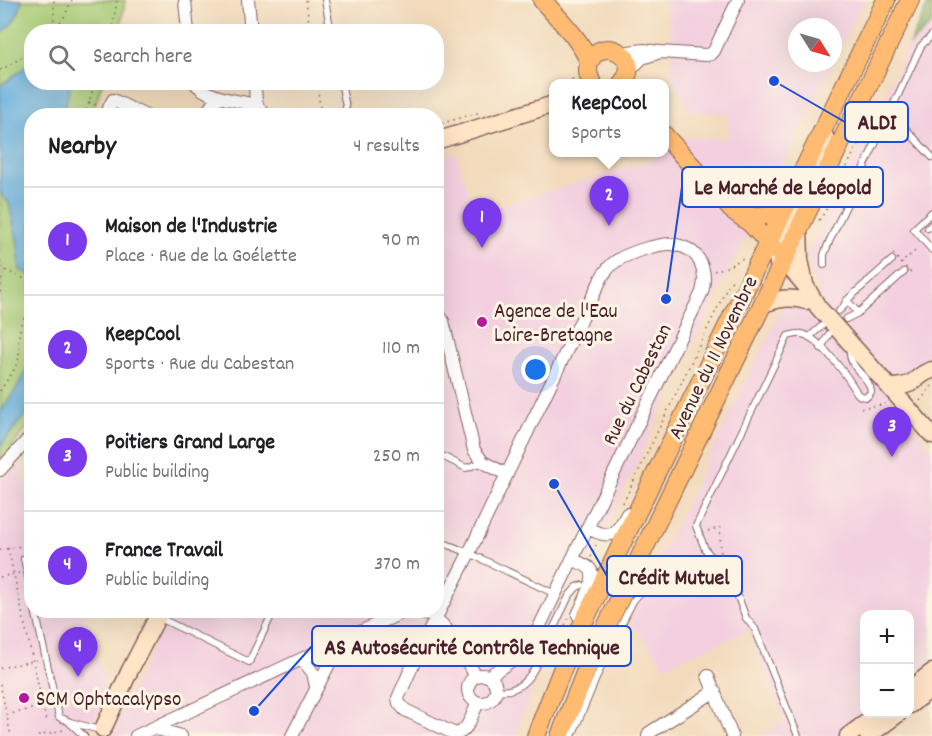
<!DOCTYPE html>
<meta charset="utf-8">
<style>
:root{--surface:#fff;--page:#f2f2f2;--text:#202124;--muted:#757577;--line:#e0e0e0;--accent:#7c3aed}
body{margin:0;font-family:Dekko,sans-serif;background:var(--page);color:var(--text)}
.controls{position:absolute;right:18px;bottom:18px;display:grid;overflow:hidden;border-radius:12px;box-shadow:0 6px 24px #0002}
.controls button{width:54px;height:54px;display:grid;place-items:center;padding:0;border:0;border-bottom:2px solid var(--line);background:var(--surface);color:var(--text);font:30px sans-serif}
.compass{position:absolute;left:788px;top:18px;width:54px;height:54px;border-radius:50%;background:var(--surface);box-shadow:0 6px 24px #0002;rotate:127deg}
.you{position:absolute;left:536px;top:370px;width:21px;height:21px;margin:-15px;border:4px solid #fff;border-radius:50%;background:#1a73e8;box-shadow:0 0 0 9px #1a73e833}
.badge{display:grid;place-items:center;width:39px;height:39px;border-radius:50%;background:var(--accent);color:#fff;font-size:20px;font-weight:700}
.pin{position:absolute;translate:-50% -50px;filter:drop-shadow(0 2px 3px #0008)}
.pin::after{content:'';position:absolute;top:32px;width:21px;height:18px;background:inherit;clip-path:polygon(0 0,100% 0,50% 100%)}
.popup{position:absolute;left:549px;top:79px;width:120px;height:78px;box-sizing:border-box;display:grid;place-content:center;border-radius:12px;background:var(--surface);filter:drop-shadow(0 2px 4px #0005);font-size:20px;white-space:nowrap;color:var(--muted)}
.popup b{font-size:22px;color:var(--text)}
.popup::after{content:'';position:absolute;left:50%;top:100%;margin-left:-12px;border:12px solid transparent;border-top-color:var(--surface)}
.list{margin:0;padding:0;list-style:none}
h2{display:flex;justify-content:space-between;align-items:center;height:78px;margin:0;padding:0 24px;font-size:26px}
h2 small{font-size:20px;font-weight:400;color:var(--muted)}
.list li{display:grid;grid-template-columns:39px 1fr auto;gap:18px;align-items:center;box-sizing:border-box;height:108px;padding:0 24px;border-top:2px solid var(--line)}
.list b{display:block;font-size:22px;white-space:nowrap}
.list p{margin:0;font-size:20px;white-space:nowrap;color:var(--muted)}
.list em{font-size:20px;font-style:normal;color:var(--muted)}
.icon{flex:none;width:33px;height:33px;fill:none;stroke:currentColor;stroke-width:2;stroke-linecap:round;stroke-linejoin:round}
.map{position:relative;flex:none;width:932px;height:736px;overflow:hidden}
.search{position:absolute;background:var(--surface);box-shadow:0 6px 24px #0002;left:24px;top:24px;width:420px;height:66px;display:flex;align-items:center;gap:15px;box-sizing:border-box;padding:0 21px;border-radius:24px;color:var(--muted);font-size:22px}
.panel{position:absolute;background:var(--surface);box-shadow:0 6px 24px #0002;left:24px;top:108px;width:420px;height:510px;border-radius:24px}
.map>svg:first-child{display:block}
</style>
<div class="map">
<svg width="932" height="736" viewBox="0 0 932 736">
<rect width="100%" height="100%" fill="#fcf5e5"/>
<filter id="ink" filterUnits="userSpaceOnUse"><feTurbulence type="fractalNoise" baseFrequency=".0167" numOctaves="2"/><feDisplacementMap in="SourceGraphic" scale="12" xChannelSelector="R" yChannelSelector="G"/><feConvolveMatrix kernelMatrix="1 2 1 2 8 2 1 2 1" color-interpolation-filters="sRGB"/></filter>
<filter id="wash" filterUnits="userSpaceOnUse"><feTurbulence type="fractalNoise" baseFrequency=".008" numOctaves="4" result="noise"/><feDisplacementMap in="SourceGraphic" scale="24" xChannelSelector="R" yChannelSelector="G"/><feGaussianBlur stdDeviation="1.35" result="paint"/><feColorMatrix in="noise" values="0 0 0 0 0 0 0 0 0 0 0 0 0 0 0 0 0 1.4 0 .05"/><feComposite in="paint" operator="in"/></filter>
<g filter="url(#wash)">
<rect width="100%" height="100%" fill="#f2dabb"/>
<!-- built -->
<path fill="#f3cfdf" d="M 666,0 L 864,0 L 833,62 L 833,27 L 797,27 L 797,63 L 833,63 L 723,282 L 584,574 L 533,686 L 516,736 L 114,736 L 115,724 L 170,611 L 436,610 L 437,158 L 455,152 L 476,213 L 651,161 L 661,153 L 664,152 L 665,150 L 676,137 L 728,139 L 729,114 L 690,111 L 671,73 L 673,46 Z
M 932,24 L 932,353 L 889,401 L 932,449 L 932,662 L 910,680 L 910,614 L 864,614 L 864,714 L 866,714 L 837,736 L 761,736 L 784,720 L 749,630 L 665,666 L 629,620 L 780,312 L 787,306 L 799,307 L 806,310 L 820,291 L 810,270 L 807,255 L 909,45 Z
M 19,460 L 29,504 L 31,504 L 32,610 L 86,611 L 107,694 L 86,736 L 0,736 L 0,481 Z"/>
<!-- green -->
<path fill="#a7cc76" stroke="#787650" stroke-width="1.5" d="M 0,0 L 125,0 L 120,31 L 32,32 L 32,82 L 102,83 L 92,115 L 32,116 L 31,424 L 12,446 L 12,450 L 0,463 L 0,296 L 2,270 L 0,261 Z"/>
<!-- forest -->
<path fill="#85b067" stroke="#686849" stroke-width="1.5" d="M 930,0 L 932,0 L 932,24 L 909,45 Z"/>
<!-- water -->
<path fill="#64afdd" stroke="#576784" stroke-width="1.5" d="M 0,0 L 22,0 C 19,15 14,23 2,33 L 0,33 Z
M 31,63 L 32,82 L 71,83 L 63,115 L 32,116 L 31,275 L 20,270 L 18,244 L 9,203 L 0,193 L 0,86 Z
M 31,319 L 31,407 L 0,447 L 0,412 L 17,388 L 28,367 L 30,322 Z"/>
</g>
<g filter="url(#ink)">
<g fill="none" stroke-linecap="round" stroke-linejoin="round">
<defs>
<path id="lane" d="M 325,0 L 331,32
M 341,82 L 346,107
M 891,121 L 904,127 L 932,157
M 852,137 L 866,123 L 878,119
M 932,212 L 914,229 L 932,250
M 928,228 L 932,224
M 824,265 L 824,255 L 829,242 L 921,46 L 932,35
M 847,300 L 858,313
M 839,311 L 843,307 L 847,300 L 892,260
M 846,319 L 858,313 L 904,272
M 809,337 L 822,326
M 821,348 L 829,334
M 436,453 L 466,468 L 483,462
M 436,540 L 469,553 L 555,594
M 24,559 L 32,595
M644 582a7 7 0 1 1 14 0a7 7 0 1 1-14 0Z
M 35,610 L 59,717 L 70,722 L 96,729
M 158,617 L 249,662 L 274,610
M 376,625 L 380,638
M 497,690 C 514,693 526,683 534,669 L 569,596 L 577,587 L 582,585
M 70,723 L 84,736
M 572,736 L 603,662 L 633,601 L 639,594 L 648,588
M 798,736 L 755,629 L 746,618 L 734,586 L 705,549 L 696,526 L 788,336 C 792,335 798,333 802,334 C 819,337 849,378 857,393 L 860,396 L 867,397 L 871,392 C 870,374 847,371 850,347"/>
<path id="street" d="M 248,0 L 251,32
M 185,1 L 188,32
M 660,52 L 706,55 L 711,54 L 714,51 L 738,0
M 621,53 L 644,50 L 660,52 L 642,58 L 630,70
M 194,82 C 208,99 237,100 256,105
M 255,82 C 256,98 253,107 268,116
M 105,116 L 113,100 L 146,116
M 204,116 L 218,97
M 436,309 L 443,321 L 474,450 L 483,462 L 506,474
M 0,470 L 32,435
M 587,528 C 611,539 615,537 627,514
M 572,559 C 577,562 585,564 589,568 C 599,577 582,605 578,615
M 302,659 L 313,673 L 316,687
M468 689a14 14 0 1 1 28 0a14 14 0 1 1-28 0Z
M 708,676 L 732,736
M 478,703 C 472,713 469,732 455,734 L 405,710 L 399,703 L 398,698 L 419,651 L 469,553 L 603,275 C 607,270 610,265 615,262 C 627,253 663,241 677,245 C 700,250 708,271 702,292 L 530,646 L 521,654 L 489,676
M 153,729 L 161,730 L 181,736
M 136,736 L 403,612 C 433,609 445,624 459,648 C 464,657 470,667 476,676
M 292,736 L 329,664 L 335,649 L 335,645
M 648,736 L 649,733 L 715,691"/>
<path id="secondary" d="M 436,141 L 554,104
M 799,228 L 800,260 L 805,284
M 784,261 L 805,285 L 818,307 L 932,435
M 778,264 L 776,252 L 818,163 L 825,136
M 763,304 C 778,299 790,296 806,301
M 889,387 C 896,387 908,386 914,381 C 922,375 922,373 932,370
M 910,689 L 932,672
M 910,705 L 932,688
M 103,729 L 130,670 L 161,610
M 848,736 L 878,714
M 868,736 L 898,714"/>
<path id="primary" d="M 542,0 C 558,18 581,40 589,62
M 592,83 C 588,76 586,69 590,61 C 602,34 645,58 622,83
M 664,135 L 732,210 L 750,223 L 775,250
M 737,212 C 759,219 768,217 786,204
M 536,736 L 569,652 L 886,0
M 560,736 L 591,658 L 910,0"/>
</defs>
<!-- lane casing -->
<use href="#lane" stroke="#85605d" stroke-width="8"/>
<!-- street casing -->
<use href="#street" stroke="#85605d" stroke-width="14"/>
<!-- secondary casing -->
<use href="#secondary" stroke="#85605d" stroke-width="19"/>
<!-- primary casing -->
<use href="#primary" stroke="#85605d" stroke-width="20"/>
<!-- path -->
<path stroke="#85605d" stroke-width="1.5" stroke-dasharray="1.5 4.5" stroke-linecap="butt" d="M 306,0 L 310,32
M 51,32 L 54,17 L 54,0
M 53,32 L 64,17 L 72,0
M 112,32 L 117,0
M 0,70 L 10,65 L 32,50
M 317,82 L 321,116
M 567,83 L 574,78
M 89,102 L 99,106
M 85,116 L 95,82
M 436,125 L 481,112
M 819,220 L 825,212 L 858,144
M 0,261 L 2,270 L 0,296
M 900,264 L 915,251
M 0,268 L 32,282
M 714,271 L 727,267 L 745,257
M 0,391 L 15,368 L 19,358 L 19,337 L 21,324 L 32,304
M 920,401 L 932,386
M 861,408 L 886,404
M 623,503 L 729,284 L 734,279
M 720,527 L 721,557
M 708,531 L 725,526
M 8,548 L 46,720
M 0,550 L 32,544
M 591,557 L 596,545
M 0,577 L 19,573
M 560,636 L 568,619
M 0,668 L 37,660
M 0,684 L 11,736
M 7,715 L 43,706
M 38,736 L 64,730"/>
<!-- lane -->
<use href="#lane" stroke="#fff" stroke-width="6"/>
<!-- street -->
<use href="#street" stroke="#fff" stroke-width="12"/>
<!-- secondary -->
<use href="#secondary" stroke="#ffe4c6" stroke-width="16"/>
<!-- primary -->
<use href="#primary" stroke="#febb71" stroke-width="18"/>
<defs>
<path id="lane-bridge" d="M 878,119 L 891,121"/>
</defs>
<!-- lane-bridge casing -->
<use href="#lane-bridge" stroke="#85605d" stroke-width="8" stroke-linecap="butt"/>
<!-- path-bridge -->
<path stroke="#85605d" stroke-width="1.5" stroke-dasharray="1.5 4.5" stroke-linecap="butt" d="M 893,254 L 912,274"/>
<!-- lane-bridge -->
<use href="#lane-bridge" stroke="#fff" stroke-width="6"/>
</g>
</g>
<!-- markers -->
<g fill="#b5179e" stroke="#fcf5e5" stroke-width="2">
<circle cx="482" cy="322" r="6"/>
<circle cx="24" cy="698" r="6"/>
</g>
<g text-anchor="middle" stroke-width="6" stroke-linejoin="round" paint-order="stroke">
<!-- poi labels -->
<g font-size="21" fill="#4a1f2b" stroke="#fcf5e5" text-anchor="start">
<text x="494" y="317">Agence de l'Eau<tspan x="494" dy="24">Loire-Bretagne</tspan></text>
<text x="36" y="705">SCM Ophtacalypso</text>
</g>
<!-- street labels -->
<g font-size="21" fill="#4a1f2b" stroke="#fcf5e5">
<text transform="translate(712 357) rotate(-64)" y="7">Avenue du 11 Novembre</text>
<text transform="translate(636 384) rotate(-64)" y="7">Rue du Cabestan</text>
</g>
</g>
<!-- callouts -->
<path fill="none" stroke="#1d4ed8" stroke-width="2" d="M774 81L845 122M666 299L682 187M554 484L607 576M254 711L312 646"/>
<g fill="#1d4ed8" stroke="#fcf5e5" stroke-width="2">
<circle cx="774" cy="81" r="6"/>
<circle cx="666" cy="299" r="6"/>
<circle cx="554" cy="484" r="6"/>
<circle cx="254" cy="711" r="6"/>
</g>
<g fill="#fcf5e5" stroke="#1d4ed8" stroke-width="2">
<rect x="845" y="102" width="63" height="40" rx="6"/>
<rect x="682" y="167" width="201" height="40" rx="6"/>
<rect x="607" y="556" width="135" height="40" rx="6"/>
<rect x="312" y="626" width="319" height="40" rx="6"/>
</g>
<g font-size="22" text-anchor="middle" font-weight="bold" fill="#4a1f2b">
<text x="877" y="129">ALDI</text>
<text x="783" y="194">Le Marché de Léopold</text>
<text x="674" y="584">Crédit Mutuel</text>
<text x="472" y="654">AS Autosécurité Contrôle Technique</text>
</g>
</svg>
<div class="controls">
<button>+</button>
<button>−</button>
</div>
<svg class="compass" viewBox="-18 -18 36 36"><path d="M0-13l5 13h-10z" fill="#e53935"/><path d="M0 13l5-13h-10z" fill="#757577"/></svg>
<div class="you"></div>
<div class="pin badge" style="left:482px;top:248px">1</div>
<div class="pin badge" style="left:609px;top:226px">2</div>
<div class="popup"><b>KeepCool</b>Sports</div>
<div class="pin badge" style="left:892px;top:457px">3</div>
<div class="pin badge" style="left:78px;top:677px">4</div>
<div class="search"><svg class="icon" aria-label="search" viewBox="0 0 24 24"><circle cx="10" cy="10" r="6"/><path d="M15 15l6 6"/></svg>Search here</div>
<section class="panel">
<h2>Nearby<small>4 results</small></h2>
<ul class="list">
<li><span class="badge">1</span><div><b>Maison de l'Industrie</b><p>Place · Rue de la Goélette</p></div><em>90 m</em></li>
<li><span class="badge">2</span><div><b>KeepCool</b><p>Sports · Rue du Cabestan</p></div><em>110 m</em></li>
<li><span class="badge">3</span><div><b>Poitiers Grand Large</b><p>Public building</p></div><em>250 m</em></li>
<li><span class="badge">4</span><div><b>France Travail</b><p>Public building</p></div><em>370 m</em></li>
</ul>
</section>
</div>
